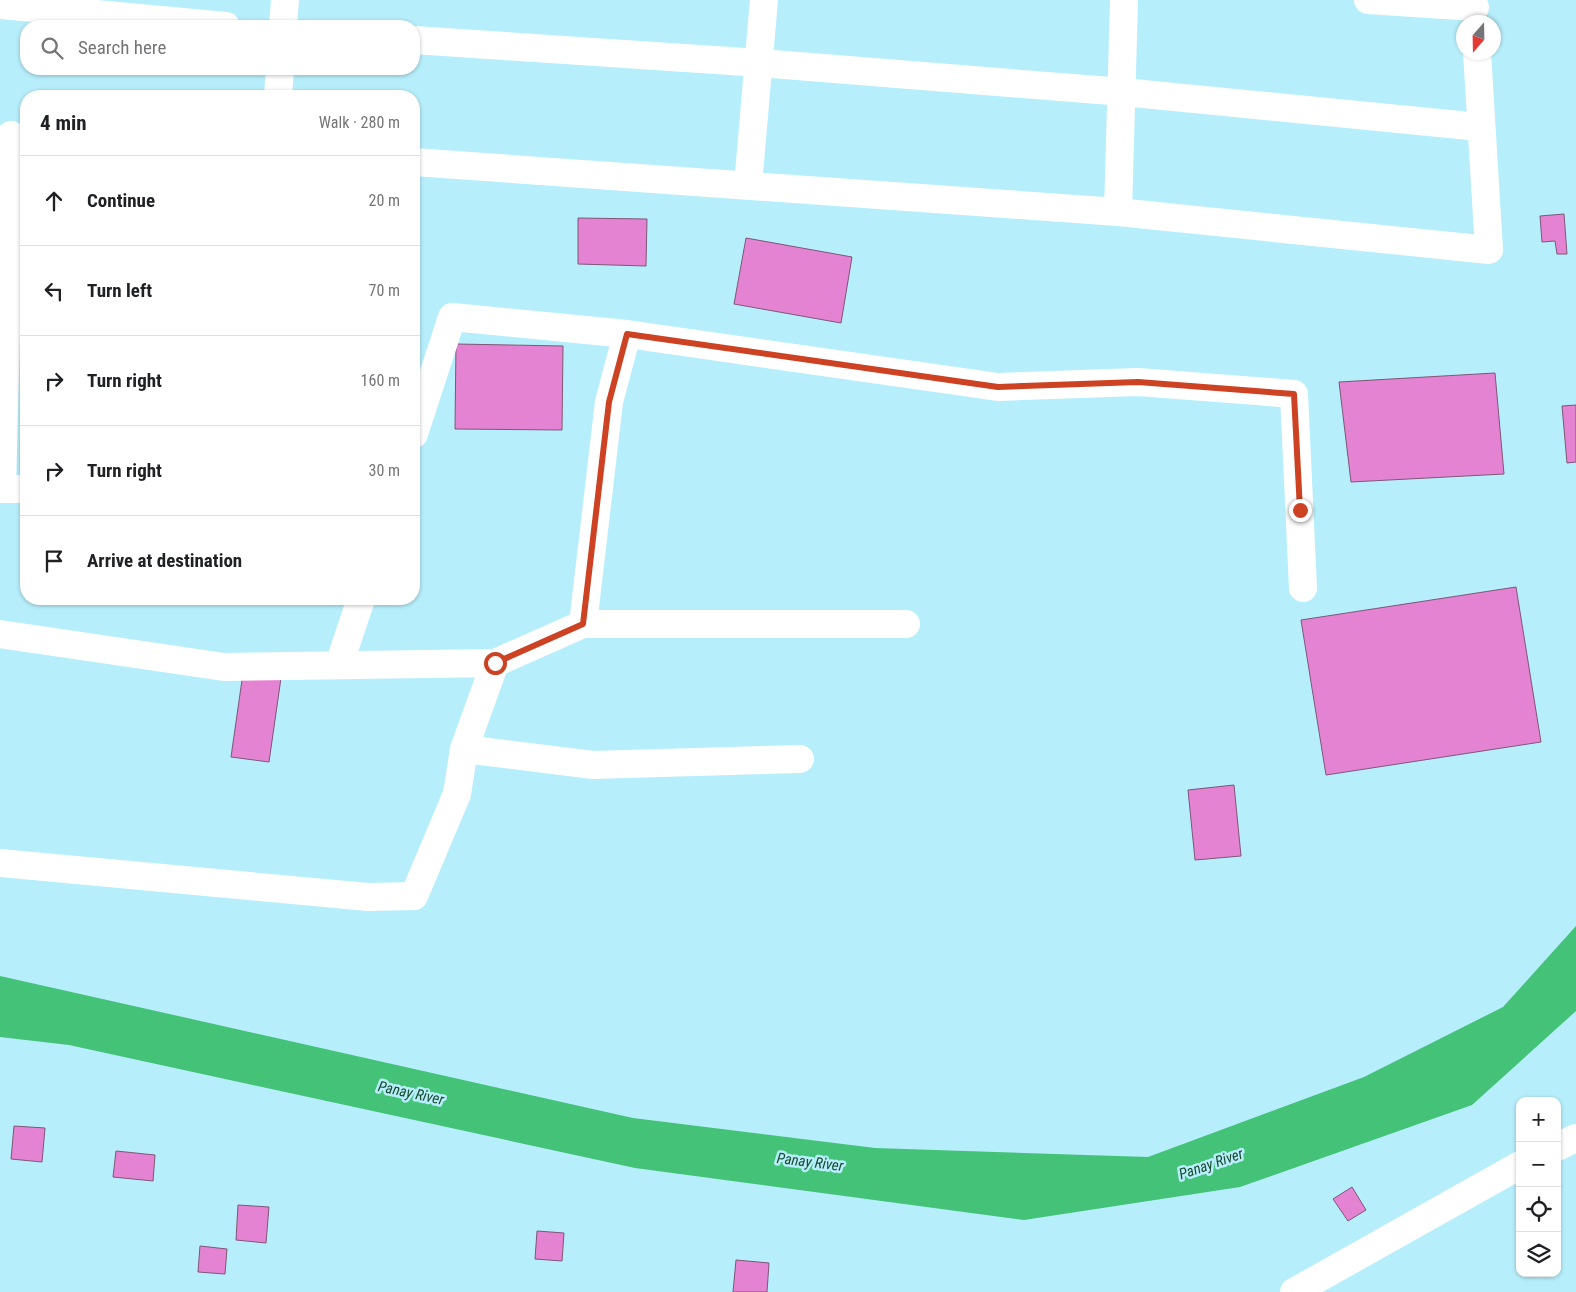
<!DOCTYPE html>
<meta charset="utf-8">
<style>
:root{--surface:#fff;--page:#f6f6f6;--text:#202124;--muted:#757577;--line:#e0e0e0}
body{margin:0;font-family:"Roboto Condensed",sans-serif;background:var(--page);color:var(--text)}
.controls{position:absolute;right:15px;bottom:15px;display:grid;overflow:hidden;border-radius:10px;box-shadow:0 1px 4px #0004}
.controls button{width:45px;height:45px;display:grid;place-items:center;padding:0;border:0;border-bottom:1px solid var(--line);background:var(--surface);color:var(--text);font:25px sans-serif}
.compass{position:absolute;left:1456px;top:15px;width:45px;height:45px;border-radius:50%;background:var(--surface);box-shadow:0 1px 4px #0004;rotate:200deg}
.stop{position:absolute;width:15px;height:15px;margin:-11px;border:4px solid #cc4222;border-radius:50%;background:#fff}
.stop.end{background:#cc4222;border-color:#fff;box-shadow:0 1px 5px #0008}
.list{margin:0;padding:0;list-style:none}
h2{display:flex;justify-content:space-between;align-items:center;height:65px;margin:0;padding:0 20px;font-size:21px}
h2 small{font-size:16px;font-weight:400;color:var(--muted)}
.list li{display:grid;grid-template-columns:32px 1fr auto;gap:15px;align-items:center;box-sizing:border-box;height:90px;padding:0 20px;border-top:1px solid var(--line)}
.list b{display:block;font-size:19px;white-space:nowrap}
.list em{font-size:16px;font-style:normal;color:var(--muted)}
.icon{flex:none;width:28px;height:28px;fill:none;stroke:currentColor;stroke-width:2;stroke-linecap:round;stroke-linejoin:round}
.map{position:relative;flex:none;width:1576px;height:1292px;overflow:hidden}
.search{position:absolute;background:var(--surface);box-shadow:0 1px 4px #0004;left:20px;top:20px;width:400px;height:55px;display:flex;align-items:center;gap:12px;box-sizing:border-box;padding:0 18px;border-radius:20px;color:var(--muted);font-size:19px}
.panel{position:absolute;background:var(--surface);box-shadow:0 1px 4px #0004;left:20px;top:90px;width:400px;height:515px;border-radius:20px}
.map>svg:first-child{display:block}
</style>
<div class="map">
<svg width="1576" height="1292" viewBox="0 0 1576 1292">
<rect width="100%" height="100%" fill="#b7eefb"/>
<!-- water -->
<path fill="#43c278" d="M 1576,926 L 1576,1011 L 1472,1105 L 1240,1187 L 1024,1220 L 635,1168 L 69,1045 L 0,1037 L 0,976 L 633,1118 L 875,1148 L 1148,1157 L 1364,1077 L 1503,1007 Z"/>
<!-- building -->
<path fill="#e583d3" stroke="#7f5677" d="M 1564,214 L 1567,254 L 1557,254 L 1555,241 L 1542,242 L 1540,216 Z
M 578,218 L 647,219 L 646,266 L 578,264 Z
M 746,238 L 852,257 L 841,323 L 734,304 Z
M 456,344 L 563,346 L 562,430 L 455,429 Z
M 1495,373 L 1504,474 L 1351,482 L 1339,382 Z
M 1576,405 L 1576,462 L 1567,463 L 1562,406 Z
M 1516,587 L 1541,742 L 1326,775 L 1301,620 Z
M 243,673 L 281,678 L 269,762 L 231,757 Z
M 1234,785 L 1241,856 L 1195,860 L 1188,790 Z
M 14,1126 L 45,1128 L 42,1162 L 11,1159 Z
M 116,1151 L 155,1155 L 153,1181 L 113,1177 Z
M 1352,1187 L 1366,1210 L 1348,1221 L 1333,1199 Z
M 238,1205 L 269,1207 L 266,1243 L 236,1240 Z
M 537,1231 L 564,1233 L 562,1261 L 535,1259 Z
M 200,1246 L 227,1249 L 225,1274 L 198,1272 Z
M 736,1260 L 769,1263 L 767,1292 L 733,1292 Z"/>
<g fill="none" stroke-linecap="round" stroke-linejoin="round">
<!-- minor -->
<path stroke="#fff" stroke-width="28" d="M 1368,0 L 1475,7
M 0,5 L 226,26
M 283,26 L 285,0
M 414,40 L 760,63 L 1123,92 L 1480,127
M 278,96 L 280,69
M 11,135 L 2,489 L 26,489
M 414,162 L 1118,212 L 1489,250 L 1477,52
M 748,185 L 764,0
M 1118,212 L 1124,0
M 414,434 L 452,317 L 627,334
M 583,624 L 906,624
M 0,634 L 224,667 L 495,663 L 583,624 L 609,402 L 627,334 L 998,387 L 1138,382 L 1294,394 L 1303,588
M 339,665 L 361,599
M 464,749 L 593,765 L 800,759
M 0,863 L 368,897 L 414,896 L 457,794 L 464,749 L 495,663
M 1557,1147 L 1576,1138
M 1294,1292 L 1520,1165"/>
</g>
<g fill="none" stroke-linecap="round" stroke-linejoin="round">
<!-- route -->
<path stroke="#cc4222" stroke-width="6" d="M 495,663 L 583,624 L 609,402 L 627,334 L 998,387 L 1138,382 L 1294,394 L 1300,510"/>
</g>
<g text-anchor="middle" stroke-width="5" stroke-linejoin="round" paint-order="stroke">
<!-- water labels -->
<g font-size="15" font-style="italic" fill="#194b2d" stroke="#b7eefb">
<text transform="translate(411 1093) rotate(12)" y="5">Panay River</text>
<text transform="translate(810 1162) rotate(7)" y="5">Panay River</text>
<text transform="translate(1211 1164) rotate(-19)" y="5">Panay River</text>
</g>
</g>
</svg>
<div class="controls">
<button>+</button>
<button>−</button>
<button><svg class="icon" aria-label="locate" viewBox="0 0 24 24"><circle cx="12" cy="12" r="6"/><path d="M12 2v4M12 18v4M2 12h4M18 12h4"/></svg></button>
<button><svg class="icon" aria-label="layers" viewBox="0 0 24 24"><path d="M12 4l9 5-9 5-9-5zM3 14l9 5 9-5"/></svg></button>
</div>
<svg class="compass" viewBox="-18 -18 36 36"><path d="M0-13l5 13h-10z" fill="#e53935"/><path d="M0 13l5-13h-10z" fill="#757577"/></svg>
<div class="stop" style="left:495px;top:663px"></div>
<div class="stop end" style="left:1300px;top:510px"></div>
<div class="search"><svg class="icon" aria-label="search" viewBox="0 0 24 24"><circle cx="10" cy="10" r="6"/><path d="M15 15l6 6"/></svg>Search here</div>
<section class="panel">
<h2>4 min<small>Walk · 280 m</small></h2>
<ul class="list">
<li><svg class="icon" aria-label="ahead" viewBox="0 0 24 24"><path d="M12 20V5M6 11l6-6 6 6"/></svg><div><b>Continue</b></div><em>20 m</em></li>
<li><svg class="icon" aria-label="left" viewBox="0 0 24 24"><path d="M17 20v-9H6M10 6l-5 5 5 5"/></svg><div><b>Turn left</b></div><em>70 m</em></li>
<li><svg class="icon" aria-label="right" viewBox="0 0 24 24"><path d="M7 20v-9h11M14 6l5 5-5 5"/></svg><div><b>Turn right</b></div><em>160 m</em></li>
<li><svg class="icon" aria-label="right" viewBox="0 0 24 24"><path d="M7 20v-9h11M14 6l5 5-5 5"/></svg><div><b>Turn right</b></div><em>30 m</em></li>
<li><svg class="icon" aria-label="arrive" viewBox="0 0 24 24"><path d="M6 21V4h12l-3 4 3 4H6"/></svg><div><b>Arrive at destination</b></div></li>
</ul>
</section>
</div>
